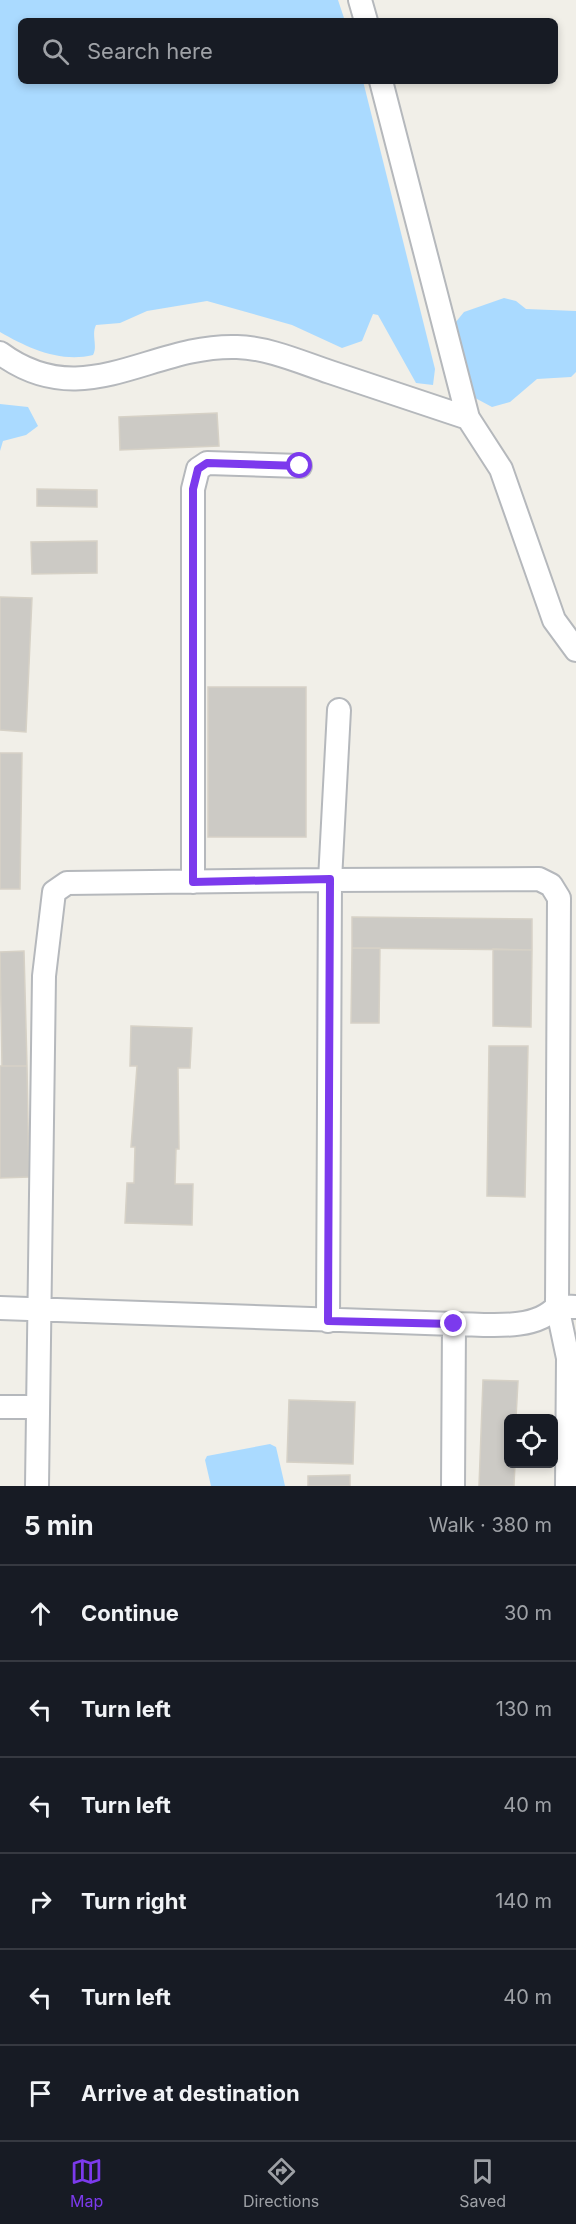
<!DOCTYPE html>
<meta charset="utf-8">
<style>
:root{--surface:#171b24;--page:#242831;--text:#f1f3f6;--muted:#9ea1a6;--line:#363941;--accent:#7c3aed}
body{margin:0;font-family:Inter,sans-serif;background:var(--page);color:var(--text)}
.controls{position:absolute;right:18px;bottom:18px;display:grid;overflow:hidden;border-radius:9px;box-shadow:0 3px 9px #0003}
.controls button{width:54px;height:54px;display:grid;place-items:center;padding:0;border:0;border-bottom:2px solid var(--line);background:var(--surface);color:var(--text);font:30px sans-serif}
.stop{position:absolute;width:18px;height:18px;margin:-14px;border:4px solid #7c3aed;border-radius:50%;background:#fff}
.stop.end{background:#7c3aed;border-color:#fff;box-shadow:0 2px 6px #0008}
.list{margin:0;padding:0;list-style:none}
h2{display:flex;justify-content:space-between;align-items:center;height:78px;margin:0;padding:0 24px;font-size:26px}
h2 small{font-size:20px;font-weight:400;color:var(--muted)}
.list li{display:grid;grid-template-columns:39px 1fr auto;gap:18px;align-items:center;box-sizing:border-box;height:96px;padding:0 24px;border-top:2px solid var(--line)}
.list b{display:block;font-size:22px;white-space:nowrap}
.list em{font-size:20px;font-style:normal;color:var(--muted)}
.icon{flex:none;width:33px;height:33px;fill:none;stroke:currentColor;stroke-width:2;stroke-linecap:round;stroke-linejoin:round}
.map{position:relative;flex:none;width:576px;height:1486px;overflow:hidden}
.search{position:absolute;background:var(--surface);box-shadow:0 3px 9px #0003;left:18px;right:18px;top:18px;height:66px;display:flex;align-items:center;gap:15px;box-sizing:border-box;padding:0 21px;border-radius:9px;color:var(--muted);font-size:22px}
.sheet{height:654px;background:var(--surface)}
nav{display:flex;justify-content:space-around;align-items:center;box-sizing:border-box;height:84px;border-top:2px solid var(--line);background:var(--surface);font-size:16px;color:var(--muted)}
nav a{display:grid;justify-items:center;gap:3px}
nav .on{color:var(--accent)}
.map>svg:first-child{display:block}
</style>
<div class="map">
<svg width="576" height="1486" viewBox="0 0 576 1486">
<rect width="100%" height="100%" fill="#f1efe8"/>
<!-- water -->
<path fill="#aadaff" d="M 0,0 L 338,0 L 345,21 L 21,21 L 21,81 L 363,81 L 435,369 L 433,385 L 416,383 L 378,315 L 373,314 L 362,341 L 342,348 L 292,325 L 207,301 L 147,311 L 120,323 L 96,325 C 91,335 98,346 93,355 C 60,363 28,348 0,332 Z
M 504,298 L 516,301 L 526,309 L 576,311 L 576,372 L 571,377 L 537,379 L 510,402 L 492,407 L 464,392 L 455,323 L 464,312 Z
M 0,404 L 28,407 L 38,426 L 26,435 L 3,441 L 0,451 Z
M 270,1444 L 276,1447 L 285,1486 L 211,1486 L 205,1460 L 207,1456 Z"/>
<!-- building -->
<path fill="#cccac5" stroke="#d6d1c6" stroke-width="1.5" d="M 217,413 L 219,446 L 120,450 L 119,417 Z
M 37,489 L 97,490 L 97,507 L 37,506 Z
M 97,541 L 97,573 L 32,574 L 31,542 Z
M 0,597 L 32,598 L 26,732 L 0,730 Z
M 208,687 L 306,687 L 306,837 L 208,837 Z
M 0,753 L 22,753 L 20,889 L 0,889 Z
M 352,917 L 532,919 L 532,950 L 352,948 Z
M 352,948 L 380,948 L 379,1023 L 351,1023 Z
M 493,949 L 532,950 L 531,1027 L 493,1026 Z
M 24,951 L 27,1066 L 2,1066 L 0,952 Z
M 131,1026 L 192,1028 L 190,1068 L 178,1068 L 179,1149 L 176,1149 L 175,1184 L 193,1184 L 192,1225 L 125,1223 L 127,1183 L 134,1183 L 135,1147 L 131,1147 L 137,1066 L 130,1066 Z
M 489,1046 L 528,1046 L 525,1197 L 487,1196 Z
M 0,1066 L 27,1066 L 29,1177 L 0,1178 Z
M 483,1380 L 518,1381 L 516,1418 L 508,1418 L 508,1464 L 515,1464 L 514,1486 L 479,1486 Z
M 289,1400 L 355,1402 L 353,1464 L 287,1462 Z
M 350,1475 L 350,1486 L 308,1486 L 308,1476 Z"/>
<g fill="none" stroke-linecap="round" stroke-linejoin="round">
<defs>
<path id="minor" d="M 360,0 L 366,21
M 381,81 L 468,418 L 501,469 L 554,620 L 576,650
M 0,353 C 84,415 150,344 237,347 C 269,348 300,362 330,372 C 376,387 422,403 468,418
M 193,882 L 193,489 L 198,469 L 207,463 L 300,466
M 557,1306 L 568,1358 L 567,1486
M 0,1308 L 454,1324 C 485,1324 535,1332 557,1306
M 328,1321 L 330,880 L 539,879 L 551,885 L 559,898 L 557,1306 L 576,1307
M 0,1407 L 37,1407
M 37,1486 L 44,976 L 54,892 L 67,883 L 330,880 L 339,710
M 453,1486 L 454,1324"/>
</defs>
<!-- minor casing -->
<use href="#minor" stroke="#b5b8bc" stroke-width="26"/>
<!-- minor -->
<use href="#minor" stroke="#fff" stroke-width="22"/>
</g>
<g fill="none" stroke-linecap="round" stroke-linejoin="round">
<!-- route -->
<path stroke="#7c3aed" stroke-width="8" d="M 300,466 L 207,463 L 198,469 L 193,489 L 193,882 L 330,879 L 328,1321 L 454,1324"/>
</g>
</svg>
<div class="controls">
<button><svg class="icon" aria-label="locate" viewBox="0 0 24 24"><circle cx="12" cy="12" r="6"/><path d="M12 2v4M12 18v4M2 12h4M18 12h4"/></svg></button>
</div>
<div class="stop" style="left:300px;top:466px"></div>
<div class="stop end" style="left:454px;top:1324px"></div>
<div class="search"><svg class="icon" aria-label="search" viewBox="0 0 24 24"><circle cx="10" cy="10" r="6"/><path d="M15 15l6 6"/></svg>Search here</div>
</div>
<section class="sheet">
<h2>5 min<small>Walk · 380 m</small></h2>
<ul class="list">
<li><svg class="icon" aria-label="ahead" viewBox="0 0 24 24"><path d="M12 20V5M6 11l6-6 6 6"/></svg><div><b>Continue</b></div><em>30 m</em></li>
<li><svg class="icon" aria-label="left" viewBox="0 0 24 24"><path d="M17 20v-9H6M10 6l-5 5 5 5"/></svg><div><b>Turn left</b></div><em>130 m</em></li>
<li><svg class="icon" aria-label="left" viewBox="0 0 24 24"><path d="M17 20v-9H6M10 6l-5 5 5 5"/></svg><div><b>Turn left</b></div><em>40 m</em></li>
<li><svg class="icon" aria-label="right" viewBox="0 0 24 24"><path d="M7 20v-9h11M14 6l5 5-5 5"/></svg><div><b>Turn right</b></div><em>140 m</em></li>
<li><svg class="icon" aria-label="left" viewBox="0 0 24 24"><path d="M17 20v-9H6M10 6l-5 5 5 5"/></svg><div><b>Turn left</b></div><em>40 m</em></li>
<li><svg class="icon" aria-label="arrive" viewBox="0 0 24 24"><path d="M6 21V4h12l-3 4 3 4H6"/></svg><div><b>Arrive at destination</b></div></li>
</ul>
</section>
<nav>
<a class="on"><svg class="icon" aria-label="map" viewBox="0 0 24 24"><path d="M3 6l6-2 6 2 6-2v14l-6 2-6-2-6 2zM9 4v14M15 6v14"/></svg>Map</a>
<a><svg class="icon" aria-label="directions" viewBox="0 0 24 24"><path d="M12 3l9 9-9 9-9-9zM9 14v-3h6M13 9l2 2-2 2"/></svg>Directions</a>
<a><svg class="icon" aria-label="saved" viewBox="0 0 24 24"><path d="M7 4h10v16l-5-4-5 4z"/></svg>Saved</a>
</nav>
